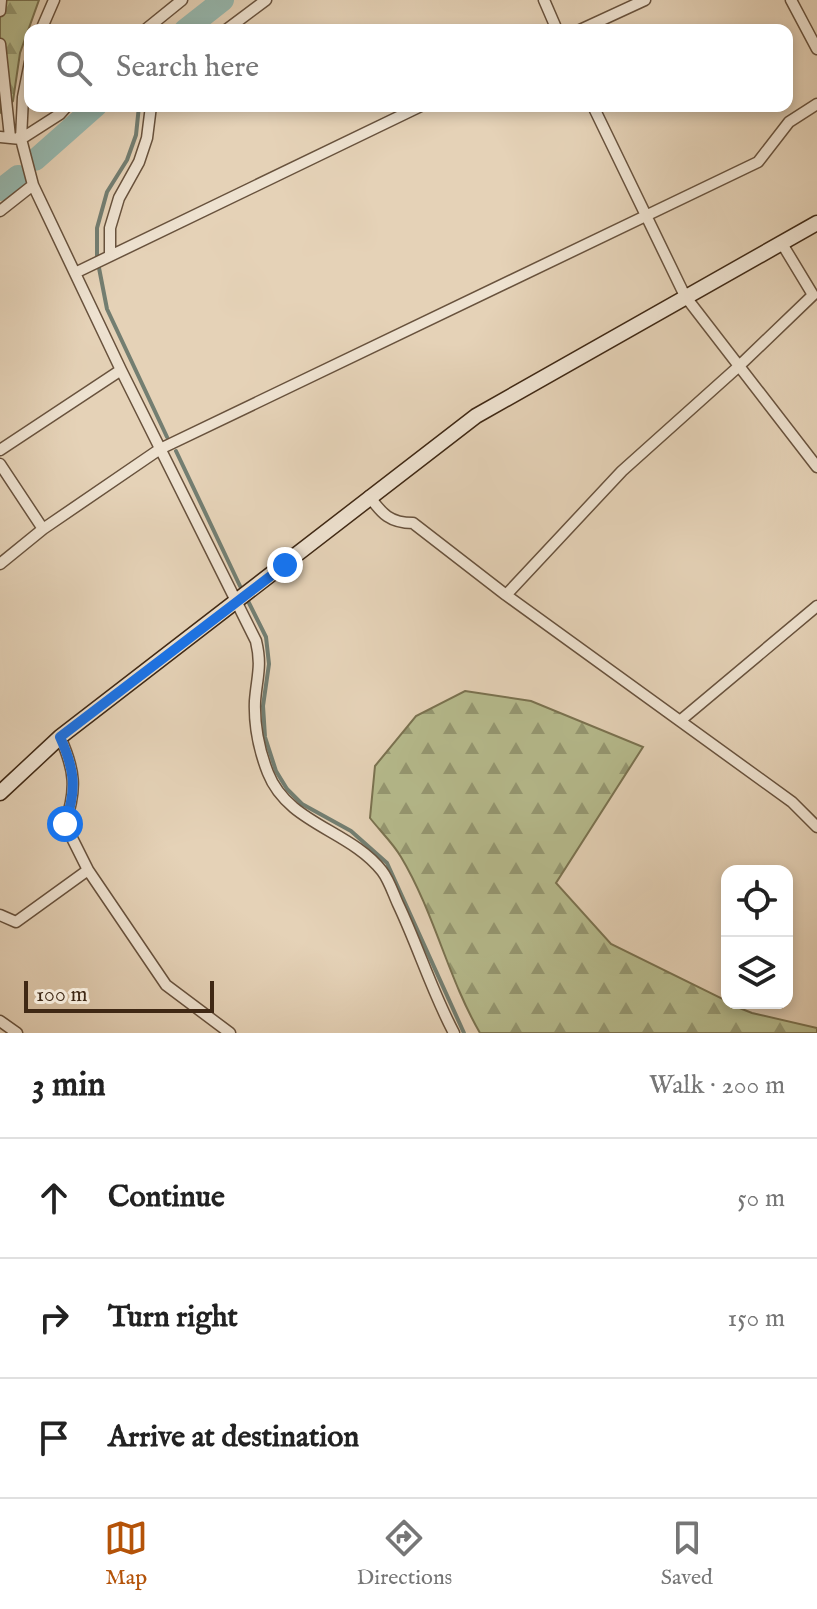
<!DOCTYPE html>
<meta charset="utf-8">
<style>
:root{--surface:#fff;--page:#f6f6f6;--text:#222;--muted:#767676;--line:#e0e0e0;--accent:#b45309}
body{margin:0;font-family:"IM FELL English",serif;background:var(--page);color:var(--text)}
.controls{position:absolute;right:24px;bottom:24px;display:grid;overflow:hidden;border-radius:16px;box-shadow:0 4px 12px #0003}
.controls button{width:72px;height:72px;display:grid;place-items:center;padding:0;border:0;border-bottom:2px solid var(--line);background:var(--surface);color:var(--text);font:40px sans-serif}
.scale{position:absolute;left:24px;bottom:20px;width:190px;box-sizing:border-box;padding-left:8px;border:4px solid #3f2814;border-top:0;font-size:22px;line-height:28px;white-space:nowrap;color:#3f2814;-webkit-text-stroke:6px #eee2d0;paint-order:stroke}
.stop{position:absolute;width:24px;height:24px;margin:-18px;border:6px solid #1a73e8;border-radius:50%;background:#fff}
.stop.end{background:#1a73e8;border-color:#fff;box-shadow:0 2px 8px #0008}
.list{margin:0;padding:0;list-style:none}
h2{display:flex;justify-content:space-between;align-items:center;height:104px;margin:0;padding:0 32px;font-size:34px}
h2 small{font-size:26px;font-weight:400;color:var(--muted)}
.list li{display:grid;grid-template-columns:52px 1fr auto;gap:24px;align-items:center;box-sizing:border-box;height:120px;padding:0 32px;border-top:2px solid var(--line)}
.list b{display:block;font-size:30px;white-space:nowrap}
.list em{font-size:26px;font-style:normal;color:var(--muted)}
.icon{flex:none;width:44px;height:44px;fill:none;stroke:currentColor;stroke-width:2;stroke-linecap:round;stroke-linejoin:round}
.map{position:relative;flex:none;width:817px;height:1033px;overflow:hidden}
.search{position:absolute;background:var(--surface);box-shadow:0 4px 12px #0003;left:24px;right:24px;top:24px;height:88px;display:flex;align-items:center;gap:20px;box-sizing:border-box;padding:0 28px;border-radius:16px;color:var(--muted);font-size:30px}
.sheet{height:464px;background:var(--surface)}
nav{display:flex;justify-content:space-around;align-items:center;box-sizing:border-box;height:112px;border-top:2px solid var(--line);background:var(--surface);font-size:22px;color:var(--muted)}
nav a{display:grid;justify-items:center;gap:4px}
nav .on{color:var(--accent)}
.map>svg:first-child{display:block}
</style>
<div class="map">
<svg width="817" height="1033" viewBox="0 0 817 1033">
<defs>
<pattern id="forest-firs" width="22" height="20" patternUnits="userSpaceOnUse" patternTransform="scale(2)"><rect width="22" height="20" fill="#b6bb8d"/><path d="M5 1l3.5 6h-7zM16 11l3.5 6h-7z" fill="#959872"/></pattern>
</defs>
<rect width="100%" height="100%" fill="#e5d2b7"/>
<filter id="stains"><feTurbulence type="fractalNoise" baseFrequency=".0025" numOctaves="4"/><feColorMatrix values="0 0 0 0 .2 0 0 0 0 .09 0 0 0 0 .02 0 0 0 .5 -.17"/></filter>
<radialGradient id="worn" r=".72"><stop offset=".6" stop-color="#630" stop-opacity="0"/><stop offset="1" stop-color="#630" stop-opacity=".3"/></radialGradient>
<!-- forest -->
<path fill="url(#forest-firs)" stroke="#7a7250" stroke-width="2" d="M 0,0 L 39,0 L 20,53 L 13,101 L 0,113 Z
M 465,691 L 531,701 L 643,747 L 556,883 L 611,944 L 727,1001 L 727,1003 L 752,1013 L 817,1028 L 817,1033 L 480,1033 C 448,978 434,912 401,857 C 393,843 380,831 370,818 L 375,766 L 416,716 Z"/>
<g fill="none" stroke-linecap="round" stroke-linejoin="round">
<!-- stream -->
<path stroke="#737e71" stroke-width="4" d="M 97,256 L 97,228 L 107,192 L 127,160 L 136,135 L 139,106
M 99,268 L 107,309 L 167,437
M 176,451 L 240,586
M 248,601 L 266,637 L 269,664 L 263,706 L 265,737 L 276,771 L 287,789 L 302,804 L 351,831 L 387,863 L 464,1033"/>
<!-- river -->
<path stroke="#96b8af" stroke-width="22" d="M 185,30 L 223,0
M 35,160 L 96,106
M 0,190 L 18,176"/>
<defs>
<path id="street" d="M 544,0 L 557,30
M 791,0 L 817,49
M 0,11 L 1,0
M 41,30 L 54,0
M 145,30 L 182,0
M 226,30 L 266,0
M 580,30 L 645,0
M 0,44 L 10,137
M 30,62 L 23,97 L 21,139 L 33,185 L 121,370 L 256,641 C 262,666 257,676 255,701 C 254,726 259,750 268,773 C 288,824 350,830 382,871 C 389,880 393,893 398,904 C 418,946 432,992 454,1033
M 593,106 L 685,296 L 817,467
M 0,137 L 21,139 L 60,114 L 67,106
M 0,211 L 33,185
M 110,255 L 110,228 L 119,198 L 139,162 L 147,138 L 151,106
M 77,272 L 421,106
M 0,450 L 121,370
M 0,464 L 43,529
M 369,496 C 382,514 390,523 413,523 L 506,595 L 792,802 L 817,827
M 0,564 L 43,529 L 160,449 L 758,162 L 789,122 L 817,104
M 506,595 L 622,471 L 738,367 L 813,295 L 781,242
M 681,720 L 817,606
M 60,737 C 75,770 77,789 65,824 L 88,870 L 166,985 L 230,1033
M 0,915 L 16,922 L 88,870
M 0,1021 L 17,1033"/>
<path id="secondary" d="M 0,793 L 60,737 L 476,416 L 817,223"/>
</defs>
<!-- street casing -->
<use href="#street" stroke="#68523d" stroke-width="13"/>
<!-- secondary casing -->
<use href="#secondary" stroke="#3f2814" stroke-width="17"/>
<!-- street -->
<use href="#street" stroke="#eee2d0" stroke-width="10"/>
<!-- secondary -->
<use href="#secondary" stroke="#eee2d0" stroke-width="14"/>
</g>
<g fill="none" stroke-linecap="round" stroke-linejoin="round">
<!-- route -->
<path stroke="#1a73e8" stroke-width="10" d="M 65,824 C 77,789 75,770 60,737 L 285,565"/>
</g>
<rect width="100%" height="100%" filter="url(#stains)"/>
<rect width="100%" height="100%" fill="url(#worn)"/>
</svg>
<div class="controls">
<button><svg class="icon" aria-label="locate" viewBox="0 0 24 24"><circle cx="12" cy="12" r="6"/><path d="M12 2v4M12 18v4M2 12h4M18 12h4"/></svg></button>
<button><svg class="icon" aria-label="layers" viewBox="0 0 24 24"><path d="M12 4l9 5-9 5-9-5zM3 14l9 5 9-5"/></svg></button>
</div>
<div class="scale">100 m</div>
<div class="stop" style="left:65px;top:824px"></div>
<div class="stop end" style="left:285px;top:565px"></div>
<div class="search"><svg class="icon" aria-label="search" viewBox="0 0 24 24"><circle cx="10" cy="10" r="6"/><path d="M15 15l6 6"/></svg>Search here</div>
</div>
<section class="sheet">
<h2>3 min<small>Walk · 200 m</small></h2>
<ul class="list">
<li><svg class="icon" aria-label="ahead" viewBox="0 0 24 24"><path d="M12 20V5M6 11l6-6 6 6"/></svg><div><b>Continue</b></div><em>50 m</em></li>
<li><svg class="icon" aria-label="right" viewBox="0 0 24 24"><path d="M7 20v-9h11M14 6l5 5-5 5"/></svg><div><b>Turn right</b></div><em>150 m</em></li>
<li><svg class="icon" aria-label="arrive" viewBox="0 0 24 24"><path d="M6 21V4h12l-3 4 3 4H6"/></svg><div><b>Arrive at destination</b></div></li>
</ul>
</section>
<nav>
<a class="on"><svg class="icon" aria-label="map" viewBox="0 0 24 24"><path d="M3 6l6-2 6 2 6-2v14l-6 2-6-2-6 2zM9 4v14M15 6v14"/></svg>Map</a>
<a><svg class="icon" aria-label="directions" viewBox="0 0 24 24"><path d="M12 3l9 9-9 9-9-9zM9 14v-3h6M13 9l2 2-2 2"/></svg>Directions</a>
<a><svg class="icon" aria-label="saved" viewBox="0 0 24 24"><path d="M7 4h10v16l-5-4-5 4z"/></svg>Saved</a>
</nav>
